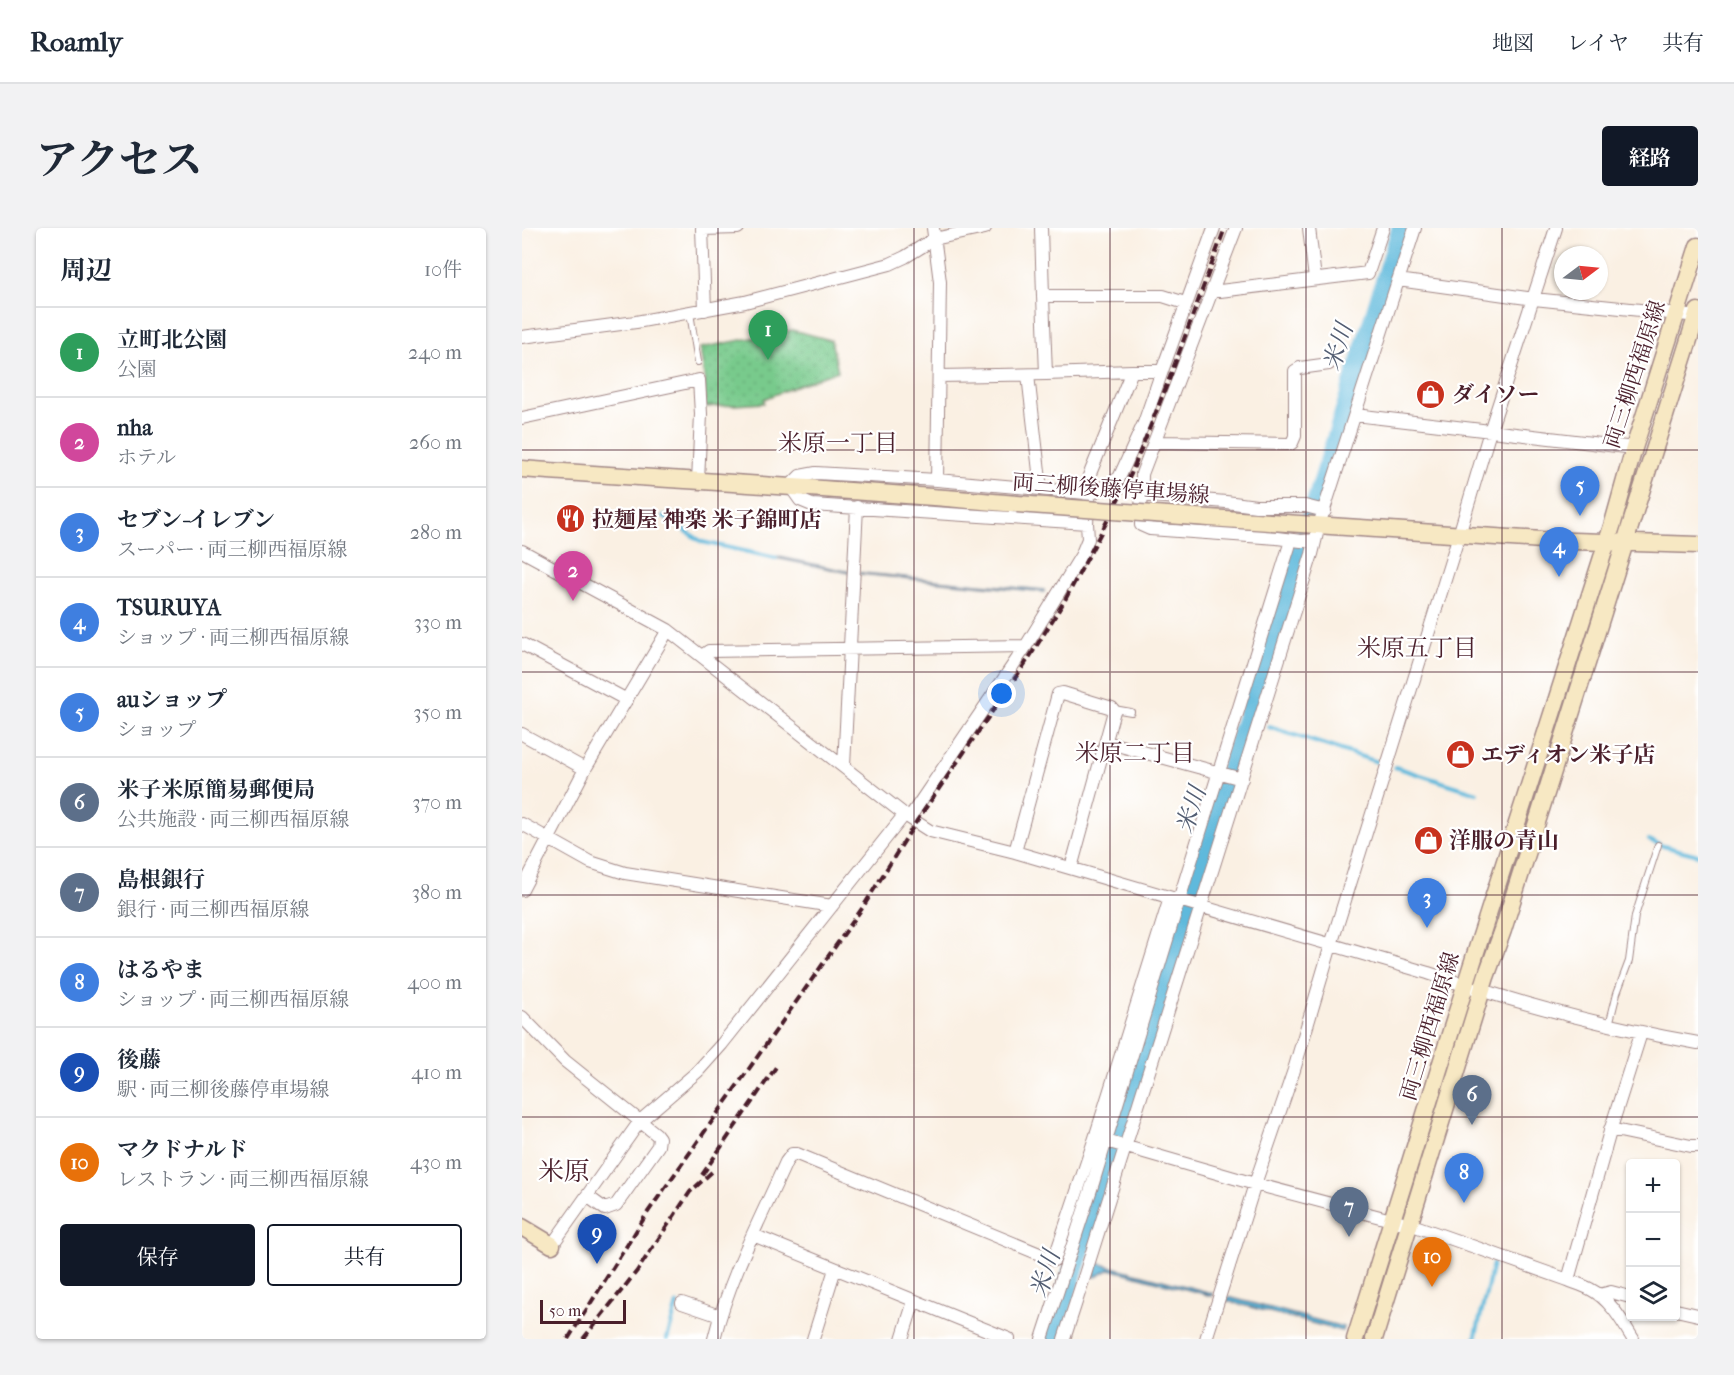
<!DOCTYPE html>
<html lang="ja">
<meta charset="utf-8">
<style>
:root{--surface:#fff;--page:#f2f2f3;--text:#1f2937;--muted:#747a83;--line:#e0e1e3;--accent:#111827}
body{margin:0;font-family:"IM FELL French Canon","Noto Serif JP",serif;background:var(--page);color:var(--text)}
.controls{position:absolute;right:18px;bottom:18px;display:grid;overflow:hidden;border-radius:6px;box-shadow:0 2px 4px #0004}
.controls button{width:54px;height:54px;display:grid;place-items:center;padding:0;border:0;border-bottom:2px solid var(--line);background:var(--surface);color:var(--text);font:30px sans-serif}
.compass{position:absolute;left:1032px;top:18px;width:54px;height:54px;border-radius:50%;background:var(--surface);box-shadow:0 2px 4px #0004;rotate:74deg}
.scale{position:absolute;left:18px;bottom:15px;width:86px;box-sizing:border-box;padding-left:6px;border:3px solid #4a1f2b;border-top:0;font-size:16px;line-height:21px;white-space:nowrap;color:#4a1f2b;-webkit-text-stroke:4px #fff;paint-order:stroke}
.you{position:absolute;left:480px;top:466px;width:21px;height:21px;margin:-15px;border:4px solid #fff;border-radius:50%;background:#1a73e8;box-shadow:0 0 0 9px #1a73e833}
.badge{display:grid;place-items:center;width:39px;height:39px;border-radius:50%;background:var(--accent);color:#fff;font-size:20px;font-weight:700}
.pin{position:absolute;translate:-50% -50px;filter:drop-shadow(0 2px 3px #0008)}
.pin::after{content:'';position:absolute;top:32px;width:21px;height:18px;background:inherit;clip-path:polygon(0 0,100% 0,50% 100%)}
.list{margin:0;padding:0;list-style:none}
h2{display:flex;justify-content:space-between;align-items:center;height:78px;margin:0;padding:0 24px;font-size:26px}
h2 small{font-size:20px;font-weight:400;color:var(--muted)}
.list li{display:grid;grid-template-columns:39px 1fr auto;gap:18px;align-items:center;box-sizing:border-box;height:90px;padding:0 24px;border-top:2px solid var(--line)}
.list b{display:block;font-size:22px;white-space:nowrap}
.list p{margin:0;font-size:20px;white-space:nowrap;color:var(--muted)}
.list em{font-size:20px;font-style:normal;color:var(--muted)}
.actions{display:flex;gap:12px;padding:18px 24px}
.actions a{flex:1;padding:14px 0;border:2px solid var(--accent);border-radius:6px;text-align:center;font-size:21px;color:var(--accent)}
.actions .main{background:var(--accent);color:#fff}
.icon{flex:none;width:33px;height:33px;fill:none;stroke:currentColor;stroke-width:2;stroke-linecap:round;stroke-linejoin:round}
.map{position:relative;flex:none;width:1176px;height:1111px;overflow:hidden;border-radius:6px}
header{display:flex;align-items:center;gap:36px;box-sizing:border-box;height:84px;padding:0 30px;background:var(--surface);border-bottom:2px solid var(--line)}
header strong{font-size:28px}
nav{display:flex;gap:33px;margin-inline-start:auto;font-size:21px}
.intro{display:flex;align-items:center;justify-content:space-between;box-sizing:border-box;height:144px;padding:0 36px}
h1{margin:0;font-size:42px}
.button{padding:15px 27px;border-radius:6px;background:var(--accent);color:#fff;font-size:21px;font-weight:700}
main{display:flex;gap:36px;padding:0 36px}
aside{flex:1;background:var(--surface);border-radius:6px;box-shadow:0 2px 4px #0004}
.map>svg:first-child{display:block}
</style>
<header>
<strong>Roamly</strong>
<nav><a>地図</a><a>レイヤ</a><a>共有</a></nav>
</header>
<div class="intro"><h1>アクセス</h1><a class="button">経路</a></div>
<main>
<aside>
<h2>周辺<small>10件</small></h2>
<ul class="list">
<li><span class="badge" style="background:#2e9e5b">1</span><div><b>立町北公園</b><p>公園</p></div><em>240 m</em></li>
<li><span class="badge" style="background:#d1479c">2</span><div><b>nha</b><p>ホテル</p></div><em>260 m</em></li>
<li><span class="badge" style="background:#3f7fe0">3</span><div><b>セブン-イレブン</b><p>スーパー · 両三柳西福原線</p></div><em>280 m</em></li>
<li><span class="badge" style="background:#3f7fe0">4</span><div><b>TSURUYA</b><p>ショップ · 両三柳西福原線</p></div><em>330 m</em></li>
<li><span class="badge" style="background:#3f7fe0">5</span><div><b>auショップ</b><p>ショップ</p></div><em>350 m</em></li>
<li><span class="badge" style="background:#5c6f8a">6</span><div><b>米子米原簡易郵便局</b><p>公共施設 · 両三柳西福原線</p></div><em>370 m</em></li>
<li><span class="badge" style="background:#5c6f8a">7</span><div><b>島根銀行</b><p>銀行 · 両三柳西福原線</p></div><em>380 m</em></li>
<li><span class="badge" style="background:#3f7fe0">8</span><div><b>はるやま</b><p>ショップ · 両三柳西福原線</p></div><em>400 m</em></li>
<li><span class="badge" style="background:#1a4fb4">9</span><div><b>後藤</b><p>駅 · 両三柳後藤停車場線</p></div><em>410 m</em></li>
<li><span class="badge" style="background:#e8710a">10</span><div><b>マクドナルド</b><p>レストラン · 両三柳西福原線</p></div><em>430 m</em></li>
</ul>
<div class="actions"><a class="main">保存</a><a>共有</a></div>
</aside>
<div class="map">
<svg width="1176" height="1111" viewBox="0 0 1176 1111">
<defs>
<pattern id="grass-dots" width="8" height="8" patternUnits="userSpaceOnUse" patternTransform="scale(1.5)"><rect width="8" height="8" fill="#78ca8c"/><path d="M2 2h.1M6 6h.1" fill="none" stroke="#69ad79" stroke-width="1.8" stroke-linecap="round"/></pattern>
<pattern id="water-ripples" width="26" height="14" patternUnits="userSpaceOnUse" patternTransform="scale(1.5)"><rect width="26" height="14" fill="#5eb9dc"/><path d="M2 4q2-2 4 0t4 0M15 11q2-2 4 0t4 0" fill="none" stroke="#5096b3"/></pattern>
</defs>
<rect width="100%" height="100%" fill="#fff"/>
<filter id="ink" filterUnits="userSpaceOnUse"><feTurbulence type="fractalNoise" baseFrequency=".0167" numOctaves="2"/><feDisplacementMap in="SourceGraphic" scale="12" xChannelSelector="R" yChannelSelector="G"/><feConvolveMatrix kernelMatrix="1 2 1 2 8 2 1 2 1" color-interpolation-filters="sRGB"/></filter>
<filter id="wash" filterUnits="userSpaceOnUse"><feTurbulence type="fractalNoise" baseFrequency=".008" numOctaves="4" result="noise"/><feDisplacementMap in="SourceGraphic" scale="24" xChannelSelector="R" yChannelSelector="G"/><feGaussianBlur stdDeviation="1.35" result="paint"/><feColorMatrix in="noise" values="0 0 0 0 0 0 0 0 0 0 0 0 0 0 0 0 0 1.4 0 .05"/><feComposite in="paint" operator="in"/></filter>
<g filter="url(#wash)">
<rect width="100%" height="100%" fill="#faf0e3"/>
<!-- grass -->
<path fill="url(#grass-dots)" stroke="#61745c" stroke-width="1.5" d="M 270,102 L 309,112 L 316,143 L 276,157 L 242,171 L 242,175 L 183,179 L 183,155 L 178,120 Z
M 1071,393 L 1031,515 L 974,698 L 970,705 L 959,738 L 1042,473 Z"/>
<!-- water -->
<path fill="url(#water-ripples)" stroke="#546c84" stroke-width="1.5" d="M 249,329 L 257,329 L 329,344 L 522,362 L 522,364 L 328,345 Z
M 575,1035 L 690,1065 L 690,1068 L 588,1041 L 574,1049 L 571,1048 Z
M 706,1069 L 821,1099 L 820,1103 L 705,1073 Z"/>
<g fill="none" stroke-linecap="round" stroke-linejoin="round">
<!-- stream -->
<path stroke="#5eb9dc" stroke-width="4" d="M 142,288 L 180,314 L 254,330
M 747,499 L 859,535
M 873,539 L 955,565
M 1127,612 L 1141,618 L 1176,627
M 145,1111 L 155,1076
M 953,1111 L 971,1036"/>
<!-- river -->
<path stroke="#5eb9dc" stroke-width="21" d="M 529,1111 L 598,896 L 688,604 L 802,252 L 880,0"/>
</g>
</g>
<g filter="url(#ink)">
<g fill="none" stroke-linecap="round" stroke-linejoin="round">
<defs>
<path id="lane" d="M 168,85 L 176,134
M 592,481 L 609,484
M 1087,797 L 1095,765 L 1107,733 L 1113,688 L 1136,617"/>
<path id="street" d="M 180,0 L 183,82
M 411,0 L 418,54 L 415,252
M 519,0 L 521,68 L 641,68 L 663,75
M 714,0 L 620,246 L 619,297 L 628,301 L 755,310 L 779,313 L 793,312
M 787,0 L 793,51
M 180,1 L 216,0
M 876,52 L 1012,71 L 1176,88
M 690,62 L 698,63 L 846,45 L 861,0
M 521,68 L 524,146 L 610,143
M 0,109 L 114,94 L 223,74 L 368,36 L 383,29 L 412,11 L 463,0
M 506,147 L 519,261
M 417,148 L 524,146
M 833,187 L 1112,220
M 0,190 L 177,152 L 179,186 L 176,253
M 632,214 L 767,216 L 770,215 L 773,208 L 773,143 L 778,140 L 807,136
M 563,265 L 415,252 L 294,245 L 278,248 L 268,258 L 278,272 L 290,277 L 565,295 L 567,267 L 563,265 L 567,248 L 610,143 L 640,143 L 692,0
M 567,267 L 597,250 L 622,195 L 640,143
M 619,267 L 704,274 L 734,278 L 783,278 L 803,283
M 0,323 L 146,402 L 383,587 L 408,603 L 493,624 L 906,745 C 994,775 1085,799 1176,815
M 0,416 L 105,472
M 504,418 L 559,328 L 566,311 L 565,295
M 180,428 L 187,423 L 504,418 L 388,589
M 0,506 L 63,541
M 584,514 L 720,551
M 322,538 L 335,279
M 0,596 L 68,634 L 103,645 L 310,678
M 493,624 L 536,466 L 541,465 L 590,480 L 592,483 L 549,640
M 0,662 L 63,541 L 146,402
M 0,789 L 43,833 L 134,906 L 137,910 L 136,918 L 94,977 L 83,981 L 65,968
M 1088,901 L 1169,918 L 1176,918
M 577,911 L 733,956 L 896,999 L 1046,1052 C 1053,1055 1061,1057 1068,1061 C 1088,1071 1100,1093 1111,1111
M 231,1007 L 487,1111
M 30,1017 L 118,893 L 175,844 L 200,816 L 383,586
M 1046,1052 L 1089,900 L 1119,805
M 1077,1067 L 1089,1064 L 1108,1069
M 160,1075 L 198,1088
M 1154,1082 L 1176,1087
M 192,1111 C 207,1050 238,992 264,934 L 270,926 L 275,926 L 532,1032 L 573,910 L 648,670
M 291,1111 L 313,1041
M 380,1111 L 392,1073
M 520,1111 L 571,955 L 657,672 L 767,319
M 542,1111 C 627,850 709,588 790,326 L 797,297 L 893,0
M 684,1111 L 733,956 L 772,842 L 809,717 L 937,307 L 968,203 L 1034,0"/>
<path id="secondary" d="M 0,241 C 165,253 330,261 495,276
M 687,290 L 1020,312 L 1176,317
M 0,999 L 30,1017
M 833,1111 L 943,758 L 1091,295 L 1112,220 L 1176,18
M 852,1111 L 964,749 L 981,702 L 1176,83"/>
</defs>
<!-- lane casing -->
<use href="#lane" stroke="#a28887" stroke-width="8"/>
<!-- street casing -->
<use href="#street" stroke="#a28887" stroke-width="14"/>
<!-- secondary casing -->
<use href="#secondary" stroke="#a28887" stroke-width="19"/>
<!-- lane -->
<use href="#lane" stroke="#fff" stroke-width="6"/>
<!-- street -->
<use href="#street" stroke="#fff" stroke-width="12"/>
<!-- secondary -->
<use href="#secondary" stroke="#f7e8c3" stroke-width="16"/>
<!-- rail -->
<path stroke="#4a1f2b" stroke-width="4" stroke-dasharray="9 4.5" stroke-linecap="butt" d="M 180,947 L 254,839
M 46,1111 L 126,984 L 341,679 L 394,594 L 507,430 L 543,372 L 583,297 L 609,246 L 648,149 L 703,0
M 61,1111 L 115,1043 L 168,964 L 192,942"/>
<defs>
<path id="secondary-bridge" d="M 495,276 L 687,290"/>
</defs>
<!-- secondary-bridge casing -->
<use href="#secondary-bridge" stroke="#a28887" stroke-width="19" stroke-linecap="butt"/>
<!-- secondary-bridge -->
<use href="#secondary-bridge" stroke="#f7e8c3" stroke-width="16"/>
</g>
</g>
<!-- grid -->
<path fill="none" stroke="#4a1f2b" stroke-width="1.5" stroke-opacity="0.55" d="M 196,0 L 196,1111M 392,0 L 392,1111M 588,0 L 588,1111M 784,0 L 784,1111M 980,0 L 980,1111M 0,222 L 1176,222M 0,444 L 1176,444M 0,667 L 1176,667M 0,889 L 1176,889"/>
<!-- icons -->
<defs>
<symbol id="shop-disc" viewBox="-11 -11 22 22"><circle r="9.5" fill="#c8321e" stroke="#fff"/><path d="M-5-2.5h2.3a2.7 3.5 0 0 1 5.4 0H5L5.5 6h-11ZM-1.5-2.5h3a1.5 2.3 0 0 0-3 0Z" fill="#fff"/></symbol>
<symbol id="restaurant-disc" viewBox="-11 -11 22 22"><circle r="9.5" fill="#c8321e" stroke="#fff"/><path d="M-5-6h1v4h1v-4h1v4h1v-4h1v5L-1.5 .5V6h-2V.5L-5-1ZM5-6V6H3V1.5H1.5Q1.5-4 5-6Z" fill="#fff"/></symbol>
</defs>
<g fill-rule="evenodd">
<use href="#shop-disc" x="892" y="150" width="33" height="33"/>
<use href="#restaurant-disc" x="32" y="274" width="33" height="33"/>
<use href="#shop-disc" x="922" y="510" width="33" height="33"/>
<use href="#shop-disc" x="890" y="596" width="33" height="33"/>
</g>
<g text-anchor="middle" stroke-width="4.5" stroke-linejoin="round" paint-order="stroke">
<!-- street labels -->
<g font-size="22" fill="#4a1f2b" stroke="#fff">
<text transform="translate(1112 146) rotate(-72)" y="8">両三柳西福原線</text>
<text transform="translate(589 260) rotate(4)" y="8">両三柳後藤停車場線</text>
<text transform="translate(907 798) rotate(-73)" y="8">両三柳西福原線</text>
</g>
<!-- poi labels -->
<g font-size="22" font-weight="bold" fill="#4a1f2b" stroke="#fff" text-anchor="start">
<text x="930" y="174">ダイソー</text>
<text x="70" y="299">拉麺屋 神楽 米子錦町店</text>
<text x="959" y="534">エディオン米子店</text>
<text x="927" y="620">洋服の青山</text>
</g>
<!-- water labels -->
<g font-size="24" font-style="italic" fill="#525d72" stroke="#fff">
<text transform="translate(816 119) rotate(-72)" y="8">米川</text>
<text transform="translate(669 582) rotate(-72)" y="8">米川</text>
<text transform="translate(523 1046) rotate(-72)" y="8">米川</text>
</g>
<!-- neighbourhood labels -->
<g font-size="24" fill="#4a1f2b" stroke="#fff">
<text x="316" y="223">米原一丁目</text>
<text x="895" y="428">米原五丁目</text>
<text x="613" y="533">米原二丁目</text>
</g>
<!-- quarter labels -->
<g font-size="26" fill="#4a1f2b" stroke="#fff">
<text x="42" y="952">米原</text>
</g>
</g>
</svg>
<div class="controls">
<button>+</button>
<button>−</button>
<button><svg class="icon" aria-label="layers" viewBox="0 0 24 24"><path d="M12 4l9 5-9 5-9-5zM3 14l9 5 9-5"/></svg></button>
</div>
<svg class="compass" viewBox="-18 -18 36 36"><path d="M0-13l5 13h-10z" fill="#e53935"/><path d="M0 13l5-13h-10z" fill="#747a83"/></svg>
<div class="scale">50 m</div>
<div class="you"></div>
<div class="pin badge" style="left:246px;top:132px;background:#2e9e5b">1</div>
<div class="pin badge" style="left:51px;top:373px;background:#d1479c">2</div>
<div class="pin badge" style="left:905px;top:700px;background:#3f7fe0">3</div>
<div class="pin badge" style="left:1037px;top:349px;background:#3f7fe0">4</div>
<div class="pin badge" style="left:1058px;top:288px;background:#3f7fe0">5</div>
<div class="pin badge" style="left:950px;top:897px;background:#5c6f8a">6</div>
<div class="pin badge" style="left:827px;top:1009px;background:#5c6f8a">7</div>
<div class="pin badge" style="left:942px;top:975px;background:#3f7fe0">8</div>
<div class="pin badge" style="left:75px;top:1036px;background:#1a4fb4">9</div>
<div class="pin badge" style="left:910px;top:1059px;background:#e8710a">10</div>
</div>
</main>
